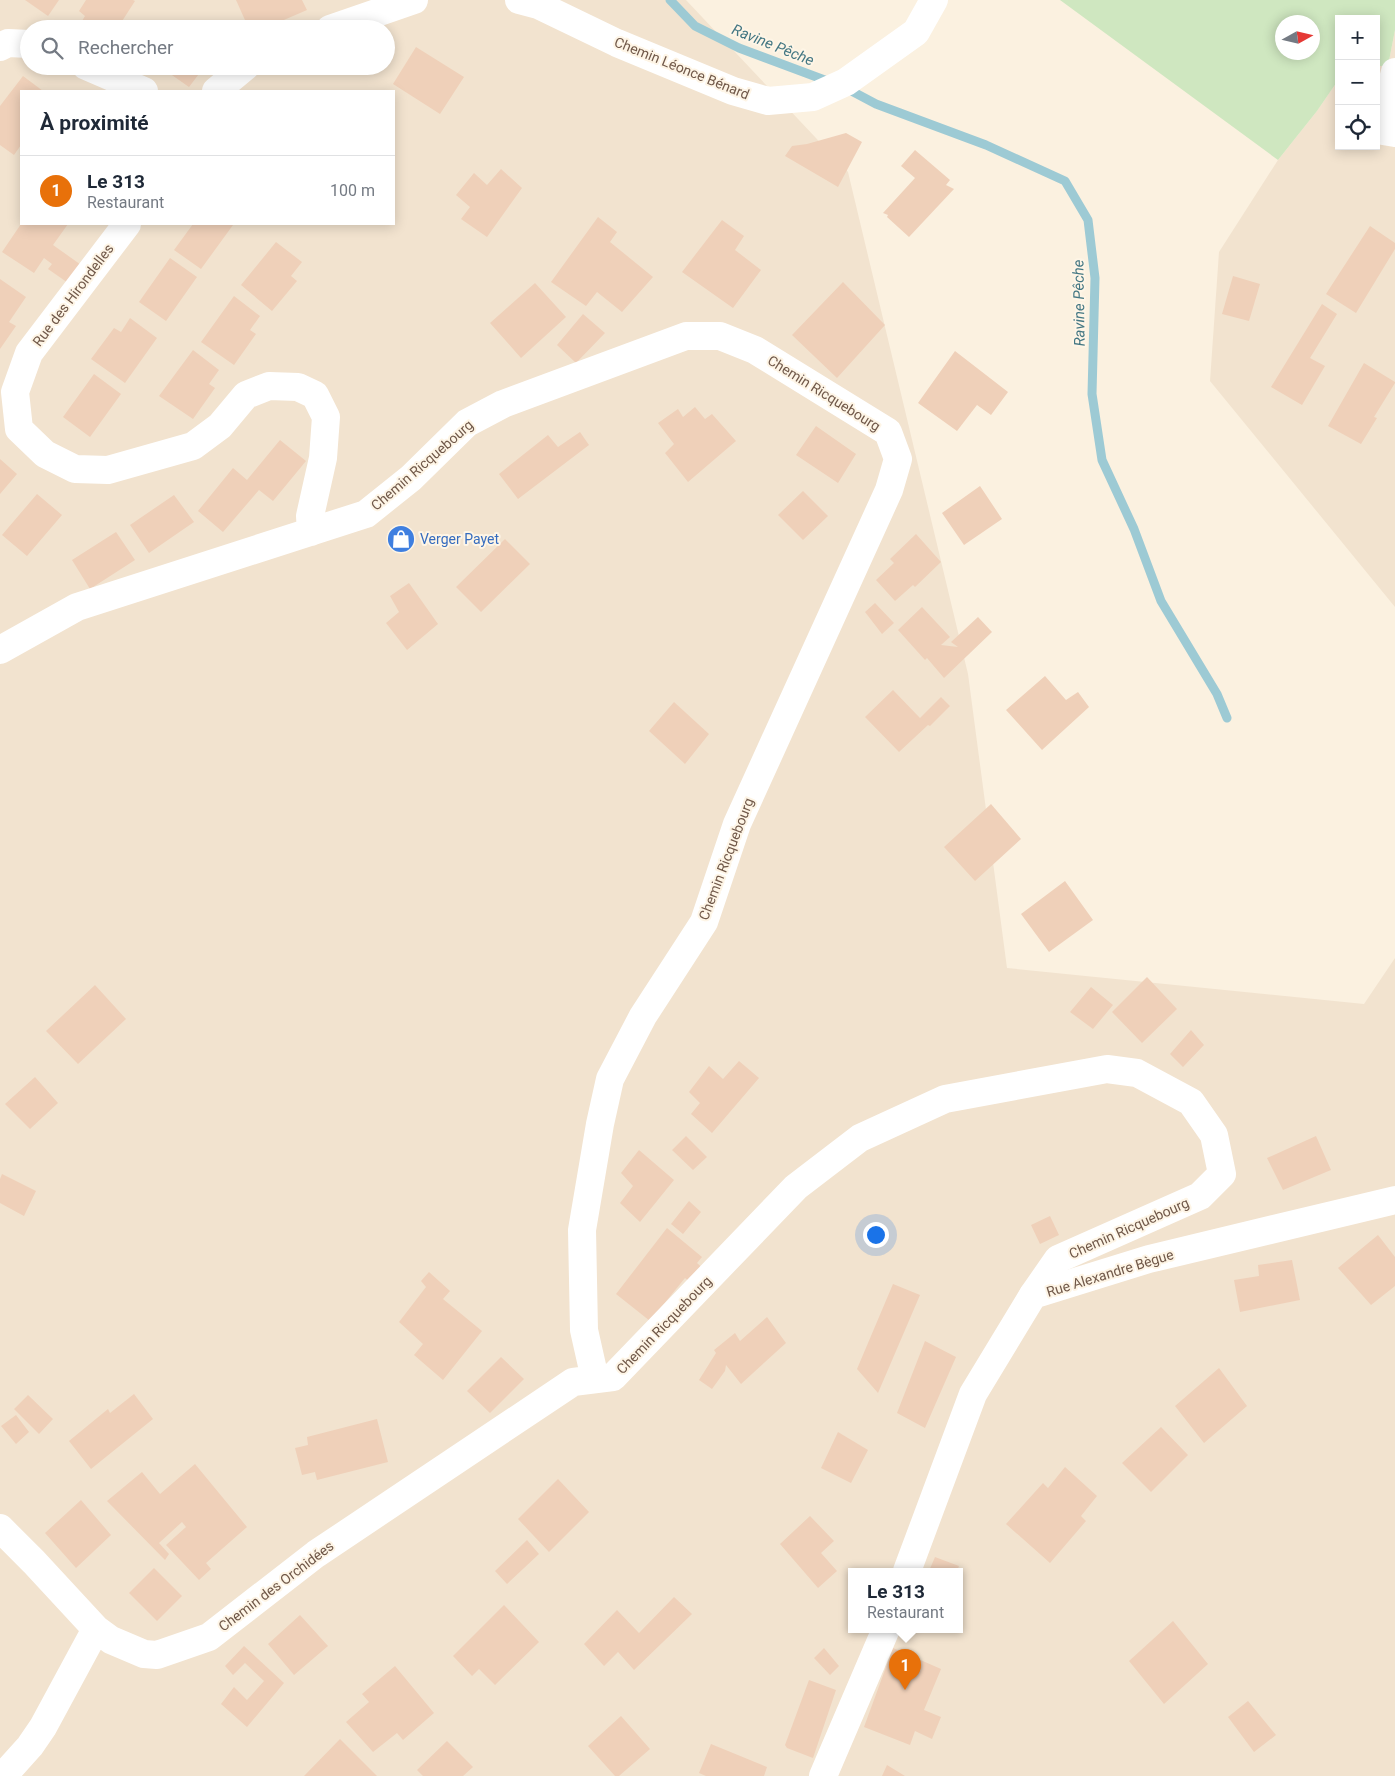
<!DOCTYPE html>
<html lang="fr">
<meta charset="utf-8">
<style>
:root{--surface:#fff;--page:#f2f2f3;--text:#1f2937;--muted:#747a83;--line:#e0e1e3;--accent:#e0704a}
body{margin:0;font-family:Roboto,sans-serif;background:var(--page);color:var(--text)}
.controls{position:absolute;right:15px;top:15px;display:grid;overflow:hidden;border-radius:0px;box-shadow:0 2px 12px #0003}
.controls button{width:45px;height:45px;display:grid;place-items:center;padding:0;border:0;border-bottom:1px solid var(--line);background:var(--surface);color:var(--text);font:25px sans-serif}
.compass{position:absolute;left:1275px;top:15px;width:45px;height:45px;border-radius:50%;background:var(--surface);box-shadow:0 2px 12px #0003;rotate:82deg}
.you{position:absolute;left:875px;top:1234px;width:18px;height:18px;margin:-12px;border:4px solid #fff;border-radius:50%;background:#1a73e8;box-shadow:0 0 0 8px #1a73e833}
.badge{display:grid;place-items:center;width:32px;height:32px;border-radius:50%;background:var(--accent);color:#fff;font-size:16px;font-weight:700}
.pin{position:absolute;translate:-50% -41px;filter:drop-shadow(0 1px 2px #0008)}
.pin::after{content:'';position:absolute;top:26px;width:18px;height:15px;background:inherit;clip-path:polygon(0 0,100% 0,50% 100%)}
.popup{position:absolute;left:848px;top:1568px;width:115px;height:65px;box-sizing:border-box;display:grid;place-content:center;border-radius:0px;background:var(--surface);filter:drop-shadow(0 1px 4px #0005);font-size:16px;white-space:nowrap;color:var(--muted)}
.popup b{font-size:19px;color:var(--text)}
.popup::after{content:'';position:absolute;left:50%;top:100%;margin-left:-10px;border:10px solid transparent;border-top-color:var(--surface)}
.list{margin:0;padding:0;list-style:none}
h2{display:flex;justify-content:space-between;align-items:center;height:65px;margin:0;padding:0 20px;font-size:21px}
h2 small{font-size:16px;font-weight:400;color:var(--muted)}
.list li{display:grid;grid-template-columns:32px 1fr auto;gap:15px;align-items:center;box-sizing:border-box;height:70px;padding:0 20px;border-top:1px solid var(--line)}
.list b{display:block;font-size:19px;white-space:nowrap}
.list p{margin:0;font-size:16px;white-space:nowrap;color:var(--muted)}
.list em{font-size:16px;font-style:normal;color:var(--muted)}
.icon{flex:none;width:28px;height:28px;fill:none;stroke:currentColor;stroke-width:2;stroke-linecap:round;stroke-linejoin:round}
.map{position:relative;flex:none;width:1395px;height:1776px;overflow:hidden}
.search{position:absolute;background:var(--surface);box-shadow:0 2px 12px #0003;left:20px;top:20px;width:375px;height:55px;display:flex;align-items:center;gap:12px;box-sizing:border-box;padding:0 18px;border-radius:28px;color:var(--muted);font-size:19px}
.panel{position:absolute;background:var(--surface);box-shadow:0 2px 12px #0003;left:20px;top:90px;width:375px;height:135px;border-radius:0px}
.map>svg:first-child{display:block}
</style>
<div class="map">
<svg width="1395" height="1776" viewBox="0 0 1395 1776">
<rect width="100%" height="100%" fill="#fbf1e0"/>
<!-- residential -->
<path fill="#f2e3cf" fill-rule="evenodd" d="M 0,0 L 686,0 L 848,172 L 968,674 L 1007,968 L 1364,1004 L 1395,958 L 1395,1776 L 0,1776 ZM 29,29 L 386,29 L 386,66 L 29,66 ZM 21,91 L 394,91 L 394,224 L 21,224 ZM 851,1571 L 959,1571 L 959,1629 L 851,1629 Z
M 1395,30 L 1395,607 L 1210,381 L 1219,252 L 1278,160 L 1317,111 L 1339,79 L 1339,146 L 1376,146 L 1376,63 L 1380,66 L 1388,66 Z"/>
<!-- green -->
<path fill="#cfe7c0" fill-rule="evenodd" d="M 1060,0 L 1395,0 L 1395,30 L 1388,66 L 1380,66 L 1376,63 L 1376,19 L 1339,19 L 1339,79 L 1317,111 L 1278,160 ZM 1282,22 L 1312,22 L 1312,52 L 1282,52 Z"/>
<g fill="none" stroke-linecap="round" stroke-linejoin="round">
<!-- stream -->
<path stroke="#9dcad4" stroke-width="9" d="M 670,0 L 695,26 L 739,48 L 830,82
M 844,87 L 876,104 L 986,145 L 1065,181 L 1088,220 L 1095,278 L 1092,394 L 1102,460 L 1134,529 L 1161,601 L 1217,694 L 1227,718"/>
</g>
<!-- building -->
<path fill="#efd0b9" d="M 25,0 L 59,0 L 48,16 Z
M 86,0 L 133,0 L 135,1 L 117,29 L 77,29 L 85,16 L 79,11 Z
M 236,0 L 302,0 L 307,10 L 263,29 L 249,29 Z
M 416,47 L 464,77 L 440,114 L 393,84 Z
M 159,66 L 205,66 L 189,87 Z
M 23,76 L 43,91 L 21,91 L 21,145 L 14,155 L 0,145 L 0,106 Z
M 846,133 L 862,142 L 838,187 L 785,156 L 792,146 L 807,144 Z
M 915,150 L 950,180 L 946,185 L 954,189 L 909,237 L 887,217 L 888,215 L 883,213 L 915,178 L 901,166 Z
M 501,169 L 522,188 L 487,237 L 461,219 L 470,207 L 456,195 L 474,173 L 487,185 Z
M 598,217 L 617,232 L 610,242 L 653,277 L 622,312 L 597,292 L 586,306 L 551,282 Z
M 722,220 L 744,236 L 735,250 L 761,270 L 733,308 L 682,272 Z
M 21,224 L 68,224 L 53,245 L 84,267 L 71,285 L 48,269 L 52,264 L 44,258 L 34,273 L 2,252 Z
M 193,224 L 230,224 L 233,225 L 201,269 L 174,250 Z
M 1370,226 L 1395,243 L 1395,249 L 1356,313 L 1326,294 Z
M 276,242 L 302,262 L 291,276 L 297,281 L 272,311 L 241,285 Z
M 170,258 L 197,277 L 166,321 L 139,302 Z
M 1233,276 L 1260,284 L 1249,321 L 1222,314 Z
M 0,279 L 26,297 L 9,322 L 16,326 L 0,349 Z
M 843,282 L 885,325 L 837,378 L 792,335 Z
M 535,283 L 566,317 L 521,358 L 490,323 Z
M 234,296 L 260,316 L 250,330 L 256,334 L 234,365 L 201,342 Z
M 1322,304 L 1337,314 L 1310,358 L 1325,366 L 1302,405 L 1271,387 Z
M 583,314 L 605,333 L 576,363 L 557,345 Z
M 130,318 L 157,338 L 125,383 L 91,359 L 114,328 L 121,332 Z
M 193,350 L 219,370 L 209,384 L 215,388 L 193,419 L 159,396 Z
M 955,351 L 1008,392 L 991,415 L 977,405 L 957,431 L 918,403 Z
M 1364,363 L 1395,382 L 1395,383 L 1374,417 L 1377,418 L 1361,444 L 1328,426 Z
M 94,374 L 121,394 L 90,437 L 63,417 Z
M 695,407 L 705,419 L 712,414 L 736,441 L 688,482 L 665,453 L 674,444 L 658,423 L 678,409 L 683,417 Z
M 816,426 L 856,454 L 838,483 L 796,455 Z
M 580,432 L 589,445 L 518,499 L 499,474 L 548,435 L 558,447 Z
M 280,440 L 306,461 L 273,501 L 259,490 L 223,532 L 198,511 L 233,468 L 247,480 Z
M 0,459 L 17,474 L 0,494 Z
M 980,486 L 1002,519 L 964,545 L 942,513 Z
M 803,491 L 828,516 L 803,540 L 778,515 Z
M 37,494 L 62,515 L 27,556 L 2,535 Z
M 174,495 L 194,522 L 149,553 L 130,525 Z
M 116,532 L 135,560 L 90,589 L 72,560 Z
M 916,534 L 941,562 L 915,587 L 913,585 L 895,601 L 876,580 L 894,563 L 890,559 Z
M 505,539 L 530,564 L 481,612 L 456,587 Z
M 409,583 L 438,624 L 407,650 L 386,623 L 399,612 L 390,596 Z
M 875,603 L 894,623 L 882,634 L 865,612 Z
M 922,607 L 950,637 L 941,645 L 958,647 L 951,642 L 978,617 L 992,632 L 944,678 L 927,658 L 925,660 L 898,630 Z
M 1045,676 L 1066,700 L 1078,692 L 1089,707 L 1042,750 L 1006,710 Z
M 893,690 L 920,718 L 941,697 L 950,706 L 930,726 L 928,725 L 899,752 L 865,717 Z
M 674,702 L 709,734 L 685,764 L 649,731 Z
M 991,804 L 1021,839 L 975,881 L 944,847 Z
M 1065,881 L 1093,920 L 1049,952 L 1021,914 Z
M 1147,977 L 1177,1009 L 1142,1043 L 1112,1012 Z
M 95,985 L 126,1019 L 78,1064 L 46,1031 Z
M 1091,987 L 1113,1005 L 1093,1029 L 1070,1012 Z
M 1191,1030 L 1204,1045 L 1183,1067 L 1170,1054 Z
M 739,1061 L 759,1078 L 712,1133 L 691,1114 L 700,1103 L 689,1092 L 709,1066 L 723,1079 Z
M 35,1077 L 58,1103 L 30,1129 L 5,1104 Z
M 686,1136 L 707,1157 L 693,1170 L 672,1150 Z
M 1316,1136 L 1331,1170 L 1283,1190 L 1267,1158 Z
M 639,1150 L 674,1180 L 640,1222 L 620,1203 L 633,1186 L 621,1173 Z
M 2,1174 L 36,1191 L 24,1216 L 0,1203 L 0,1179 Z
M 689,1201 L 701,1212 L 683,1234 L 671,1224 Z
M 1050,1216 L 1059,1235 L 1040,1244 L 1031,1225 Z
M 667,1228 L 702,1257 L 697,1263 L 708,1273 L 696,1287 L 685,1278 L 650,1321 L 616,1294 Z
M 1378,1235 L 1395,1257 L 1395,1286 L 1371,1305 L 1338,1268 Z
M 1292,1260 L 1300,1300 L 1240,1312 L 1234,1280 L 1259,1276 L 1258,1265 Z
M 429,1272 L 450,1291 L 443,1299 L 482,1331 L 443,1380 L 414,1355 L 423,1344 L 399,1322 L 426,1287 L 421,1281 Z
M 893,1284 L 920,1295 L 878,1393 L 857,1369 Z
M 767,1317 L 786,1343 L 741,1384 L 726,1365 L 725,1371 L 712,1389 L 699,1380 L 716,1353 L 714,1350 L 735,1333 L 740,1341 Z
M 925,1341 L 956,1357 L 925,1428 L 897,1413 Z
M 501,1357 L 524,1379 L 490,1413 L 467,1391 Z
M 1219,1368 L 1247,1406 L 1204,1443 L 1175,1406 Z
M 134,1394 L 153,1419 L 91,1469 L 69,1441 L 108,1409 L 110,1413 Z
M 28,1395 L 53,1419 L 39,1434 L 14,1409 Z
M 16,1415 L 29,1432 L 16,1444 L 1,1426 Z
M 377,1419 L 388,1462 L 317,1480 L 315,1472 L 302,1475 L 295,1448 L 308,1445 L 307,1437 Z
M 1161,1427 L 1188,1455 L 1151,1492 L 1122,1463 Z
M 838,1432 L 868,1450 L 851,1483 L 821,1468 Z
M 195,1464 L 247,1527 L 206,1563 L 211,1569 L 199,1580 L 166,1545 L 186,1527 L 182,1522 L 159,1543 L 169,1554 L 165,1560 L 107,1501 L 142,1472 L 160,1494 Z
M 1065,1467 L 1097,1496 L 1081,1516 L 1086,1521 L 1050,1563 L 1006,1524 L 1043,1483 L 1048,1488 Z
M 558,1479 L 589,1512 L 549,1552 L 518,1519 Z
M 81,1500 L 111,1535 L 76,1568 L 45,1533 Z
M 810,1516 L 834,1541 L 821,1553 L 837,1571 L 818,1588 L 780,1544 Z
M 527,1540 L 539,1554 L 507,1584 L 495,1571 Z
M 935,1557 L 959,1566 L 957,1571 L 929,1571 Z
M 154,1568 L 182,1596 L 157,1621 L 129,1593 Z
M 674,1597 L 692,1614 L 634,1670 L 618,1652 L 604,1666 L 584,1644 L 617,1610 L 639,1633 Z
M 504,1605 L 539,1642 L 495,1685 L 479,1669 L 472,1676 L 453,1656 Z
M 300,1615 L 328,1646 L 294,1675 L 268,1644 Z
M 1173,1621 L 1208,1664 L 1164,1704 L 1129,1661 Z
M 244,1646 L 284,1683 L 247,1727 L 221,1704 L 234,1687 L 247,1700 L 264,1681 L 245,1663 L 233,1675 L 225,1666 Z
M 824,1648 L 839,1666 L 830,1675 L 814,1658 Z
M 893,1648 L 941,1669 L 924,1710 L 941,1717 L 932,1739 L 915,1731 L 910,1745 L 864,1727 Z
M 395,1666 L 434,1713 L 403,1740 L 397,1733 L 373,1752 L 346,1722 L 369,1702 L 362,1694 Z
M 809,1680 L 836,1690 L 813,1758 L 787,1748 L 785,1745 Z
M 1248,1701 L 1276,1735 L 1254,1752 L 1228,1717 Z
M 621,1716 L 650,1749 L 619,1776 L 615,1776 L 588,1746 Z
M 340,1739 L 377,1776 L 304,1776 Z
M 447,1741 L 473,1767 L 463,1776 L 423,1776 L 417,1770 Z
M 711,1744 L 767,1767 L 764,1776 L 706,1776 L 699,1773 Z
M 887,1765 L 905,1776 L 882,1776 Z"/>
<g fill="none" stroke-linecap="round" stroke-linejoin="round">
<!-- minor -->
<path stroke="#fff" stroke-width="28" d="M 519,0 L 538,5 L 617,43 L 733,91 L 768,101 L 813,97 L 846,82 L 916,32 L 934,0
M 330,29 L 414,0
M 0,47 L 8,43 L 29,44
M 86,66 L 144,91
M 1395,72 L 1389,94 L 1383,131 L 1395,133
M 216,91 L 246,66
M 127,224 L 29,353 L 15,392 L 19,429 L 45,454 L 75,469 L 108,470 L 193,446 L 220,426 L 246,395 L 269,386 L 298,387 L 315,395 L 326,417 L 323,458 L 310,516 L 311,532
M 0,650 L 77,607 L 366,514 L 411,478 L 467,423 L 503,404 L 686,336 L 720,336 L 755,350 L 888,432 L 898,459 L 889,490 L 737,824 L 704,922 L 643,1016 L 610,1079 L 600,1124 L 582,1230 L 584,1330 L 595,1379
M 0,1528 L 34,1562 L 96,1629
M 3,1776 L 30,1746 L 43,1727 L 96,1629 L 111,1640 L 144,1654 L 157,1655 L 209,1637 L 316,1554 L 573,1382 L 613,1377 L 796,1187 L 860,1138 L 945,1099 L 1107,1069 L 1137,1073 L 1191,1102 L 1214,1135 L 1222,1174 L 1200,1196 L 1058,1259 L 1033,1295"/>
<!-- secondary -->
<path stroke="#fff" stroke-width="28" d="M 907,1571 L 973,1394 L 1033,1295 L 1149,1259 L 1395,1200
M 823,1776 L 886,1629"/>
</g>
<!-- icons -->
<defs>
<symbol id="shop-disc" viewBox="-11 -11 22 22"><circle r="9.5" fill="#3f7fe0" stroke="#fef5e6"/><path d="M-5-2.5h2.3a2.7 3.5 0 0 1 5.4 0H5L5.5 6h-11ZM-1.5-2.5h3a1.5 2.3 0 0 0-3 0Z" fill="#fff"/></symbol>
</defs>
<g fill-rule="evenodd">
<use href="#shop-disc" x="385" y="523" width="32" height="32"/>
</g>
<g text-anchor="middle" stroke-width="4" stroke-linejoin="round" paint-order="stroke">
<!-- street labels -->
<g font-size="14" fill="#705849" stroke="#fef5e6">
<text transform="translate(682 68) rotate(22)" y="5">Chemin Léonce Bénard</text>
<text transform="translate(73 295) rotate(-53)" y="5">Rue des Hirondelles</text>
<text transform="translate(824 393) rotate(32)" y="5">Chemin Ricquebourg</text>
<text transform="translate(422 465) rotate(-41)" y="5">Chemin Ricquebourg</text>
<text transform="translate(726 859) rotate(-69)" y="5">Chemin Ricquebourg</text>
<text transform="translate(1129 1228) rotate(-24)" y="5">Chemin Ricquebourg</text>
<text transform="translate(1110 1273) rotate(-17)" y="5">Rue Alexandre Bègue</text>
<text transform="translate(664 1325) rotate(-46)" y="5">Chemin Ricquebourg</text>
<text transform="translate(276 1586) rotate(-37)" y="5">Chemin des Orchidées</text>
</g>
<!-- shop labels -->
<g font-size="14" fill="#366cbe" stroke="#fef5e6" text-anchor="start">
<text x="420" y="544">Verger Payet</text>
</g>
<!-- water labels -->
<g font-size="15" font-style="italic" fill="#447783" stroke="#fef5e6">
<text transform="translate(773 45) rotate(22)" y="5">Ravine Pêche</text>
<text transform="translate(1079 303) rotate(-91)" y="5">Ravine Pêche</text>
</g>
</g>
</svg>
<div class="controls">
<button>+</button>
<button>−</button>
<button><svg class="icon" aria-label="locate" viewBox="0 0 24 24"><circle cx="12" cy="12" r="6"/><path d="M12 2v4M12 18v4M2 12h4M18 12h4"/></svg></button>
</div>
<svg class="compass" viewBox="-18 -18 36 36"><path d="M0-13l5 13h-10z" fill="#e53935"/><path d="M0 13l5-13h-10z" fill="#747a83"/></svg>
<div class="you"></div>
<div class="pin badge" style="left:905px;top:1690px;background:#e8710a">1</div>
<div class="popup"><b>Le 313</b>Restaurant</div>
<div class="search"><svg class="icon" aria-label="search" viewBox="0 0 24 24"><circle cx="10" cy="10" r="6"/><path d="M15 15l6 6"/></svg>Rechercher</div>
<section class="panel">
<h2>À proximité<small></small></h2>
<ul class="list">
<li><span class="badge" style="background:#e8710a">1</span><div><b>Le 313</b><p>Restaurant</p></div><em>100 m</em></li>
</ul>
</section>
</div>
